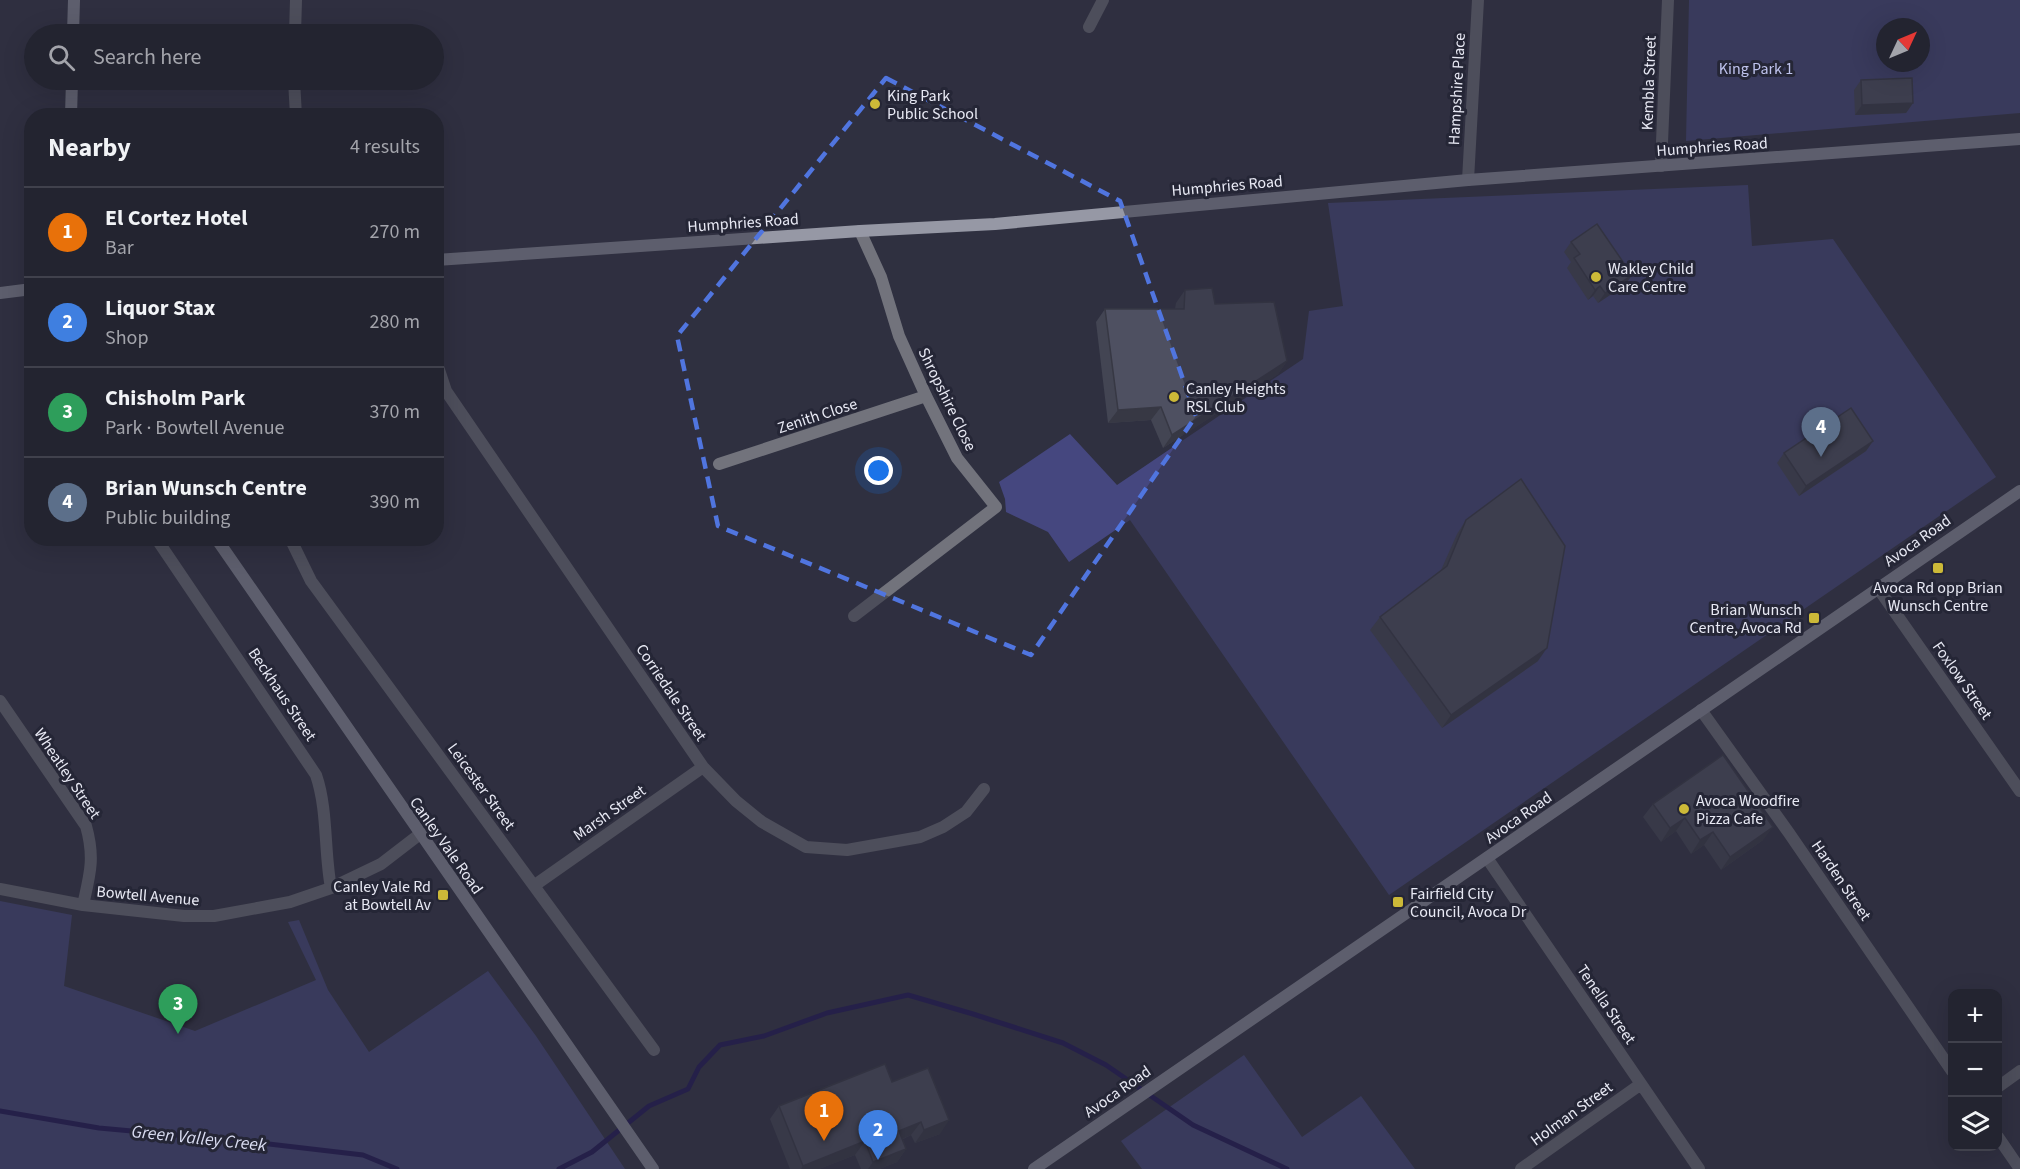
<!DOCTYPE html>
<meta charset="utf-8">
<style>
:root{--surface:#232430;--page:#2b2c38;--text:#f1f3f6;--muted:#a3a4ab;--line:#40414c;--accent:#95b2f1}
body{margin:0;font-family:"Source Sans 3",sans-serif;background:var(--page);color:var(--text)}
.controls{position:absolute;right:18px;bottom:18px;display:grid;overflow:hidden;border-radius:12px;box-shadow:0 6px 24px #0002}
.controls button{width:54px;height:54px;display:grid;place-items:center;padding:0;border:0;border-bottom:2px solid var(--line);background:var(--surface);color:var(--text);font:30px sans-serif}
.compass{position:absolute;left:1876px;top:18px;width:54px;height:54px;border-radius:50%;background:var(--surface);box-shadow:0 6px 24px #0002;rotate:46deg}
.you{position:absolute;left:879px;top:471px;width:21px;height:21px;margin:-15px;border:4px solid #fff;border-radius:50%;background:#1a73e8;box-shadow:0 0 0 9px #1a73e833}
.badge{display:grid;place-items:center;width:39px;height:39px;border-radius:50%;background:var(--accent);color:#fff;font-size:20px;font-weight:700}
.pin{position:absolute;translate:-50% -50px;filter:drop-shadow(0 2px 3px #0008)}
.pin::after{content:'';position:absolute;top:32px;width:21px;height:18px;background:inherit;clip-path:polygon(0 0,100% 0,50% 100%)}
.list{margin:0;padding:0;list-style:none}
h2{display:flex;justify-content:space-between;align-items:center;height:78px;margin:0;padding:0 24px;font-size:26px}
h2 small{font-size:20px;font-weight:400;color:var(--muted)}
.list li{display:grid;grid-template-columns:39px 1fr auto;gap:18px;align-items:center;box-sizing:border-box;height:90px;padding:0 24px;border-top:2px solid var(--line)}
.list b{display:block;font-size:22px;white-space:nowrap}
.list p{margin:0;font-size:20px;white-space:nowrap;color:var(--muted)}
.list em{font-size:20px;font-style:normal;color:var(--muted)}
.icon{flex:none;width:33px;height:33px;fill:none;stroke:currentColor;stroke-width:2;stroke-linecap:round;stroke-linejoin:round}
.map{position:relative;flex:none;width:2020px;height:1169px;overflow:hidden}
.search{position:absolute;background:var(--surface);box-shadow:0 6px 24px #0002;left:24px;top:24px;width:420px;height:66px;display:flex;align-items:center;gap:15px;box-sizing:border-box;padding:0 21px;border-radius:33px;color:var(--muted);font-size:22px}
.panel{position:absolute;background:var(--surface);box-shadow:0 6px 24px #0002;left:24px;top:108px;width:420px;height:438px;border-radius:24px}
.map>svg:first-child{display:block}
</style>
<div class="map">
<svg width="2020" height="1169" viewBox="0 0 2020 1169">
<rect width="100%" height="100%" fill="#2f3040"/>
<!-- green -->
<path fill="#45477f" fill-rule="evenodd" d="M 1689,0 L 2020,0 L 2020,113 L 1686,141 ZM 1885,27 L 1921,27 L 1921,63 L 1885,63 Z
M 1748,185 L 1752,246 L 1833,239 L 1996,477 L 1389,895 L 1130,520 L 1069,562 L 1048,532 L 1006,512 L 1005,499 L 999,482 L 1070,434 L 1117,485 L 1303,359 L 1309,311 L 1343,306 L 1328,203 Z
M 0,901 L 72,915 L 64,986 L 195,1031 L 316,980 L 288,922 L 299,920 L 328,990 L 369,1052 L 488,971 L 536,1036 L 625,1169 L 0,1169 Z
M 1244,1055 L 1302,1137 L 1361,1096 L 1415,1169 L 1142,1169 L 1121,1141 Z"/>
<g fill="none" stroke-linecap="round" stroke-linejoin="round">
<!-- stream -->
<path stroke="#1a0f54" stroke-width="5" d="M 0,1111 L 99,1128 L 252,1142 L 363,1155 L 397,1169
M 559,1169 L 592,1152 L 649,1106 L 688,1089 L 699,1067 L 720,1045 L 764,1036 L 827,1013 L 908,995 L 973,1014 L 1063,1043 L 1106,1065 L 1193,1125 L 1287,1169"/>
<!-- street -->
<path stroke="#72737c" stroke-width="12" d="M 1089,27 L 1103,0
M 295,34 L 296,0
M 294,80 L 296,116
M 1661,166 L 1668,0
M 1468,180 L 1478,0
M 436,361 L 446,391 L 703,767 L 736,801 L 762,822 L 806,847 L 847,850 L 920,837 L 943,827 L 966,812 L 984,789
M 719,464 L 926,396
M 156,538 L 316,775 C 328,810 324,851 331,888
M 290,538 L 311,581 L 654,1050
M 1878,588 L 2020,791
M 854,616 L 996,507 L 957,458 L 926,396 L 899,336 L 881,277 L 860,231
M 0,701 L 86,826 C 95,858 90,874 83,905
M 1701,710 L 1789,833 L 1952,1071
M 1487,858 L 1699,1169
M 535,885 L 703,767
M 0,889 L 83,905 L 184,916 L 214,916 L 290,902 L 331,888 L 381,864 L 420,834
M 1998,1087 L 2020,1071
M 1998,1137 L 2020,1169
M 1521,1169 L 1641,1084"/>
<!-- secondary -->
<path stroke="#9698a5" stroke-width="12" d="M 73,34 L 74,0
M 71,116 L 72,80
M 436,260 L 860,231 L 995,224 L 1468,180 L 2020,139
M 0,293 L 32,289
M 216,538 L 653,1169
M 1034,1169 L 2020,491"/>
</g>
<!-- wall -->
<path fill="#434553" d="M 1861,80 L 1913,103 L 1906,113 L 1855,115 L 1854,90 Z
M 1571,242 L 1632,275 L 1625,285 L 1598,303 L 1593,296 L 1588,300 L 1567,268 L 1571,262 L 1564,252 Z
M 1185,290 L 1215,304 L 1287,361 L 1278,374 L 1163,448 L 1151,420 L 1108,423 L 1096,322 L 1105,309 L 1175,309 L 1176,303 Z
M 1873,441 L 1866,451 L 1799,496 L 1777,463 L 1784,453 Z
M 1466,520 L 1538,661 L 1442,728 L 1370,630 L 1380,617 L 1441,570 L 1457,534 Z
M 1653,804 L 1763,840 L 1721,870 L 1704,845 L 1691,854 L 1676,831 L 1661,842 L 1643,817 Z
M 892,1082 L 940,1134 L 915,1143 L 911,1135 L 903,1139 L 906,1149 L 897,1162 L 879,1169 L 861,1169 L 855,1155 L 819,1169 L 790,1169 L 770,1119 L 779,1106 Z"/>
<!-- shaded-wall -->
<path fill="#373844" d="M 1913,103 L 1906,113 L 1855,115 L 1862,105 Z
M 1632,275 L 1625,285 L 1598,303 L 1605,293 Z
M 1600,286 L 1593,296 L 1588,300 L 1595,290 Z
M 1287,361 L 1278,374 L 1163,448 L 1172,435 Z
M 1161,407 L 1151,420 L 1108,423 L 1118,410 Z
M 1873,441 L 1866,451 L 1799,496 L 1806,486 Z
M 1547,648 L 1538,661 L 1442,728 L 1451,715 Z
M 1685,818 L 1676,831 L 1661,842 L 1670,828 Z
M 1773,827 L 1763,840 L 1721,870 L 1730,857 Z
M 1713,832 L 1704,845 L 1691,854 L 1700,840 Z
M 949,1120 L 940,1134 L 915,1143 L 924,1130 Z
M 921,1122 L 911,1135 L 890,1144 L 899,1131 Z
M 865,1141 L 855,1155 L 819,1169 L 801,1169 L 803,1166 Z
M 906,1149 L 897,1162 L 879,1169 L 868,1169 L 873,1162 Z"/>
<!-- building -->
<path fill="#4e5061" stroke="#373844" stroke-width="1.5" d="M 1912,78 L 1913,103 L 1862,105 L 1861,80 Z
M 1597,224 L 1632,275 L 1605,293 L 1600,286 L 1595,290 L 1574,258 L 1580,254 L 1571,242 Z
M 1212,288 L 1215,304 L 1274,302 L 1287,361 L 1172,435 L 1161,407 L 1118,410 L 1105,309 L 1184,309 L 1185,290 Z
M 1851,408 L 1873,441 L 1806,486 L 1784,453 Z
M 1521,479 L 1565,546 L 1547,648 L 1451,715 L 1380,617 L 1447,566 L 1466,520 Z
M 1723,755 L 1773,827 L 1730,857 L 1713,832 L 1700,840 L 1685,818 L 1670,828 L 1653,804 Z
M 885,1064 L 892,1082 L 928,1068 L 949,1120 L 924,1130 L 921,1122 L 899,1131 L 906,1149 L 873,1162 L 865,1141 L 803,1166 L 779,1106 Z"/>
<!-- marked area -->
<path d="M0 0H2020V1169H0ZM 886,78 L 1120,201 L 1196,416 L 1031,655 L 718,526 L 677,336 Z" fill="#2f3040" fill-opacity=".55" fill-rule="evenodd"/>
<path fill="none" stroke="#5075df" stroke-width="4.5" stroke-dasharray="12 8" stroke-linejoin="round" d="M 886,78 L 1120,201 L 1196,416 L 1031,655 L 718,526 L 677,336 Z"/>
<!-- markers -->
<g fill="#ccb938" stroke="#252636" stroke-width="2">
<circle cx="875" cy="104" r="6"/>
<circle cx="1596" cy="277" r="6"/>
<circle cx="1174" cy="397" r="6"/>
<rect x="1932" y="562" width="12" height="12" rx="3"/>
<rect x="1808" y="612" width="12" height="12" rx="3"/>
<circle cx="1684" cy="809" r="6"/>
<rect x="437" y="889" width="12" height="12" rx="3"/>
<rect x="1392" y="896" width="12" height="12" rx="3"/>
</g>
<g text-anchor="middle" stroke-width="6" stroke-linejoin="round" paint-order="stroke">
<!-- park labels -->
<g font-size="16" fill="#bfc3ed" stroke="#252636">
<text x="1756" y="74">King Park 1</text>
</g>
<!-- street labels -->
<g font-size="16" fill="#e8e9f4" stroke="#252636">
<text transform="translate(1648 83) rotate(-88)" y="6">Kembla Street</text>
<text transform="translate(1456 89) rotate(-87)" y="6">Hampshire Place</text>
<text transform="translate(1712 146) rotate(-4)" y="6">Humphries Road</text>
<text transform="translate(1227 185) rotate(-5)" y="6">Humphries Road</text>
<text transform="translate(743 222) rotate(-4)" y="6">Humphries Road</text>
<text transform="translate(948 399) rotate(64)" y="6">Shropshire Close</text>
<text transform="translate(817 415) rotate(-18)" y="6">Zenith Close</text>
<text transform="translate(1917 540) rotate(-35)" y="6">Avoca Road</text>
<text transform="translate(1963 680) rotate(55)" y="6">Foxlow Street</text>
<text transform="translate(672 692) rotate(56)" y="6">Corriedale Street</text>
<text transform="translate(283 694) rotate(56)" y="6">Beckhaus Street</text>
<text transform="translate(68 773) rotate(56)" y="6">Wheatley Street</text>
<text transform="translate(482 786) rotate(54)" y="6">Leicester Street</text>
<text transform="translate(609 812) rotate(-35)" y="6">Marsh Street</text>
<text transform="translate(1518 817) rotate(-35)" y="6">Avoca Road</text>
<text transform="translate(447 845) rotate(55)" y="6">Canley Vale Road</text>
<text transform="translate(1842 880) rotate(56)" y="6">Harden Street</text>
<text transform="translate(148 895) rotate(5)" y="6">Bowtell Avenue</text>
<text transform="translate(1607 1004) rotate(56)" y="6">Tenella Street</text>
<text transform="translate(1117 1091) rotate(-35)" y="6">Avoca Road</text>
<text transform="translate(1571 1113) rotate(-36)" y="6">Holman Street</text>
</g>
<!-- poi labels -->
<g font-size="16" fill="#e8e9f4" stroke="#252636" text-anchor="start">
<text x="887" y="101">King Park<tspan x="887" dy="18">Public School</tspan></text>
<text x="1608" y="274">Wakley Child<tspan x="1608" dy="18">Care Centre</tspan></text>
<text x="1186" y="394">Canley Heights<tspan x="1186" dy="18">RSL Club</tspan></text>
<text x="1938" y="593" text-anchor="middle">Avoca Rd opp Brian<tspan x="1938" dy="18">Wunsch Centre</tspan></text>
<text x="1802" y="615" text-anchor="end">Brian Wunsch<tspan x="1802" dy="18">Centre, Avoca Rd</tspan></text>
<text x="1696" y="806">Avoca Woodfire<tspan x="1696" dy="18">Pizza Cafe</tspan></text>
<text x="431" y="892" text-anchor="end">Canley Vale Rd<tspan x="431" dy="18">at Bowtell Av</tspan></text>
<text x="1410" y="899">Fairfield City<tspan x="1410" dy="18">Council, Avoca Dr</tspan></text>
</g>
<!-- water labels -->
<g font-size="18" font-style="italic" fill="#d9dcf1" stroke="#252636">
<text transform="translate(199 1138) rotate(6)" y="6">Green Valley Creek</text>
</g>
</g>
</svg>
<div class="controls">
<button>+</button>
<button>−</button>
<button><svg class="icon" aria-label="layers" viewBox="0 0 24 24"><path d="M12 4l9 5-9 5-9-5zM3 14l9 5 9-5"/></svg></button>
</div>
<svg class="compass" viewBox="-18 -18 36 36"><path d="M0-13l5 13h-10z" fill="#e53935"/><path d="M0 13l5-13h-10z" fill="#a3a4ab"/></svg>
<div class="you"></div>
<div class="pin badge" style="left:824px;top:1141px;background:#e8710a">1</div>
<div class="pin badge" style="left:878px;top:1160px;background:#3f7fe0">2</div>
<div class="pin badge" style="left:178px;top:1034px;background:#2e9e5b">3</div>
<div class="pin badge" style="left:1821px;top:457px;background:#5c6f8a">4</div>
<div class="search"><svg class="icon" aria-label="search" viewBox="0 0 24 24"><circle cx="10" cy="10" r="6"/><path d="M15 15l6 6"/></svg>Search here</div>
<section class="panel">
<h2>Nearby<small>4 results</small></h2>
<ul class="list">
<li><span class="badge" style="background:#e8710a">1</span><div><b>El Cortez Hotel</b><p>Bar</p></div><em>270 m</em></li>
<li><span class="badge" style="background:#3f7fe0">2</span><div><b>Liquor Stax</b><p>Shop</p></div><em>280 m</em></li>
<li><span class="badge" style="background:#2e9e5b">3</span><div><b>Chisholm Park</b><p>Park · Bowtell Avenue</p></div><em>370 m</em></li>
<li><span class="badge" style="background:#5c6f8a">4</span><div><b>Brian Wunsch Centre</b><p>Public building</p></div><em>390 m</em></li>
</ul>
</section>
</div>
